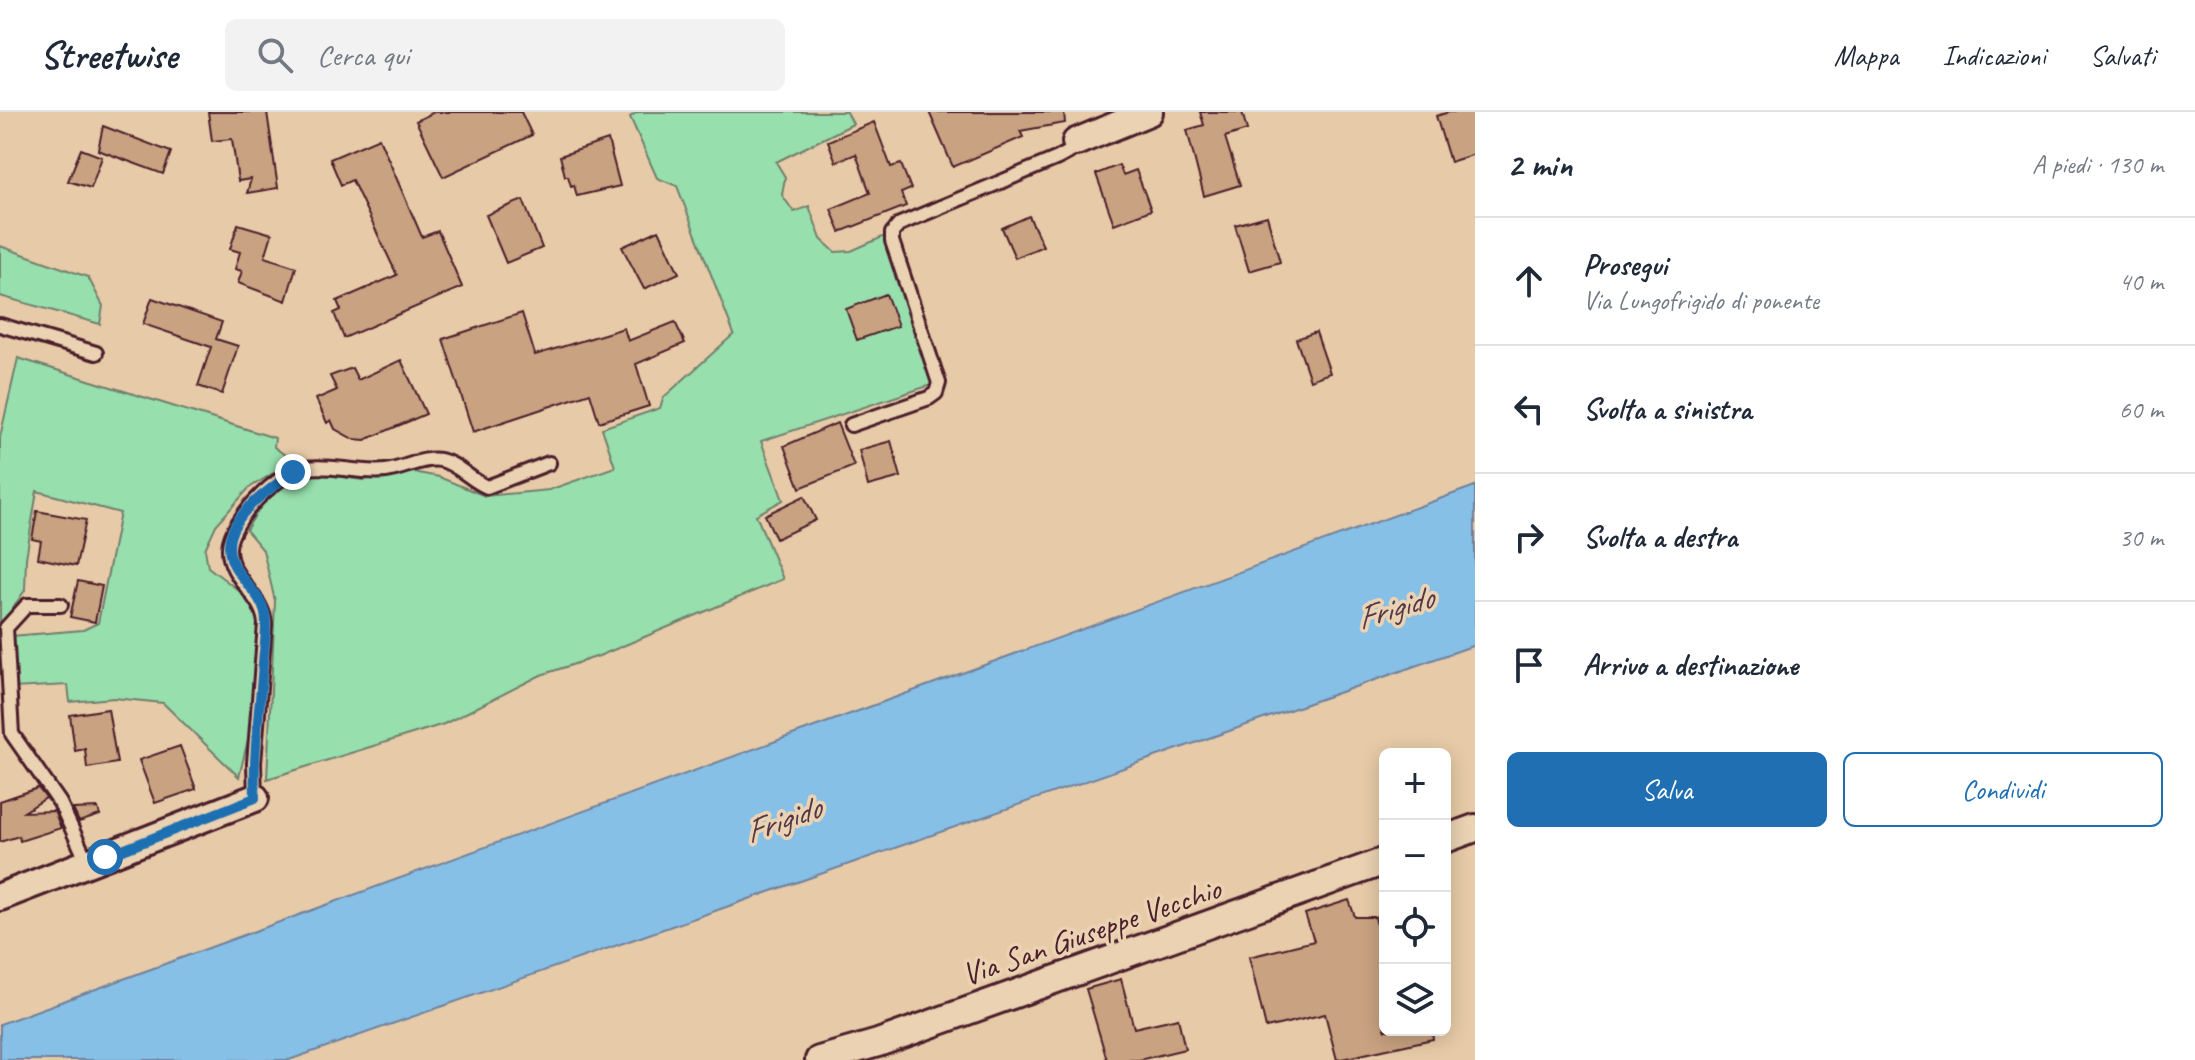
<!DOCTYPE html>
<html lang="it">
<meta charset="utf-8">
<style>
:root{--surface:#fff;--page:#f2f2f3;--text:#1f2937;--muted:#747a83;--line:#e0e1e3;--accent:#1f6fb2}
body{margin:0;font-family:Caveat,sans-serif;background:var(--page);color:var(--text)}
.controls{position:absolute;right:24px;bottom:24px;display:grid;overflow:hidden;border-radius:12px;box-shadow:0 4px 20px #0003}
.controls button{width:72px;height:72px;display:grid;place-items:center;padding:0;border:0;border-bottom:2px solid var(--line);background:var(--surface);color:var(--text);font:40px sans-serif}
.stop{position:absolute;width:24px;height:24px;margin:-18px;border:6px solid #1f6fb2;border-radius:50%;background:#fff}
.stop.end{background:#1f6fb2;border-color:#fff;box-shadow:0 2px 8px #0008}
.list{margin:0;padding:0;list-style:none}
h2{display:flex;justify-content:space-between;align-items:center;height:104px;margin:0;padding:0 32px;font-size:34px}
h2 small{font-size:26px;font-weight:400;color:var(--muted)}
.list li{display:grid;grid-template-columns:52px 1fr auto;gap:24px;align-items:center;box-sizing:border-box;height:128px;padding:0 32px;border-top:2px solid var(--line)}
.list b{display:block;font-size:30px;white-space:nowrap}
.list p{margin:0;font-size:26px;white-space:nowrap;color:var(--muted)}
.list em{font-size:26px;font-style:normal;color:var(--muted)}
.actions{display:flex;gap:16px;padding:24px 32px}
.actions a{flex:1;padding:18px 0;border:2px solid var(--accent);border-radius:12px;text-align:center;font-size:28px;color:var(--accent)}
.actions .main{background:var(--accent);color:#fff}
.icon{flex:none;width:44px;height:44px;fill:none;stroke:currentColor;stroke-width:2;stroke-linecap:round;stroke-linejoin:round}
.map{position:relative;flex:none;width:1475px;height:948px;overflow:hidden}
header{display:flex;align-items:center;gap:48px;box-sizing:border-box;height:112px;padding:0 40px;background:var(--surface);border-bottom:2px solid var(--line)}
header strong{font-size:38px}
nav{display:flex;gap:44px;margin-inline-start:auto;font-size:28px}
.search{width:560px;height:72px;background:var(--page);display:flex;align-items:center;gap:20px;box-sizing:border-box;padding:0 28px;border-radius:12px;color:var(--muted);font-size:30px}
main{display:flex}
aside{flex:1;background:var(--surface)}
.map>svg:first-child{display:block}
</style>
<header>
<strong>Streetwise</strong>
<div class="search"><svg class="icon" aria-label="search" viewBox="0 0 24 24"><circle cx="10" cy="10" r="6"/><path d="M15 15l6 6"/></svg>Cerca qui</div>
<nav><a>Mappa</a><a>Indicazioni</a><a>Salvati</a></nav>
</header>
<main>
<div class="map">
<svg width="1475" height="948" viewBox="0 0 1475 948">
<rect width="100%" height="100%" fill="#e7cba8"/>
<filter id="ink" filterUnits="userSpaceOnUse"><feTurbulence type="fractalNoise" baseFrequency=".0125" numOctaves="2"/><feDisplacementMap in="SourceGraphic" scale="16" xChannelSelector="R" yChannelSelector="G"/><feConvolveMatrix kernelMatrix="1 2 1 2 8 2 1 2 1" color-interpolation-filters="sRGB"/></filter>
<g filter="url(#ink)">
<!-- green -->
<path fill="#97dfad" stroke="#707f6c" stroke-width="2" d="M 638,0 L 847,0 L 853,12 L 776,50 L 785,65 L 782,83 L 794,100 L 809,94 L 821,127 L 835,140 L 851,139 L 887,123 L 933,266 L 931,273 L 761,329 L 783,388 L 756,403 L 783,467 L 599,544 L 541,563 L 444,612 L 267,667 L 275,489 L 263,438 L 246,418 L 262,392 L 295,366 L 321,362 L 363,368 L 413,360 L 439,365 L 485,384 L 549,378 L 615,355 L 602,316 L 660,296 L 664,285 L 734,222 L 677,74 L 657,66 L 630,5 Z
M 0,134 L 88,165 L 103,194 L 100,212 L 0,184 Z
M 18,246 L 275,326 L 274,335 L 289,346 L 280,357 L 249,376 L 216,413 L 205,437 L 208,455 L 254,490 L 258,504 L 252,611 L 239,665 L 163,591 L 114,586 L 70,590 L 68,573 L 13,576 L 12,524 L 83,518 L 98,511 L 120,401 L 37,379 L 26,446 L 25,478 L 0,515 L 0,325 Z"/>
<!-- water -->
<path fill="#87c0e6" stroke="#6f809b" stroke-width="2" d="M 1475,374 L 1475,533 L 289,948 L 0,948 L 0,912 Z"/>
<!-- building -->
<path fill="#c8a281" stroke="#4a1f2b" stroke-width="2" d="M 208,0 L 267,0 L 278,76 L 247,81 L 251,67 L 238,69 L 232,27 L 212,29 Z
M 434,0 L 521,0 L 532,23 L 443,65 L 416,9 Z
M 929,0 L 1064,0 L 1065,11 L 1020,19 L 1023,25 L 953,55 Z
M 1200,0 L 1242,0 L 1247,18 L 1225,25 L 1240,73 L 1204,84 L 1187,18 L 1204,13 Z
M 1449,0 L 1475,0 L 1475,42 L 1450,50 L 1436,4 Z
M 874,10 L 891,55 L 901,52 L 911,77 L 901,81 L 906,94 L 840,120 L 831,97 L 870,81 L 856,42 L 836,50 L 828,29 Z
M 103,14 L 171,40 L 163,62 L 98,38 Z
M 379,26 L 422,125 L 438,119 L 462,175 L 344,226 L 334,201 L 341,198 L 337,189 L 397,163 L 352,68 L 341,73 L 330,47 Z
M 608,28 L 620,74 L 577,84 L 574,73 L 571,74 L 568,64 L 565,64 L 560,44 Z
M 81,37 L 102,45 L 91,76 L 68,69 Z
M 1119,53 L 1123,63 L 1136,58 L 1151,98 L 1114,112 L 1096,62 Z
M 523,88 L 542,136 L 506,151 L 486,103 Z
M 1029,104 L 1043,134 L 1015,146 L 1002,116 Z
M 1267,104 L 1280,150 L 1249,159 L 1235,113 Z
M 238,112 L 272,122 L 265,145 L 296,155 L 286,189 L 238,171 L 242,159 L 235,157 L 240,140 L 230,137 Z
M 659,118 L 679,161 L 644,177 L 622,135 Z
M 886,182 L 898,214 L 857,228 L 846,197 Z
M 152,186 L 222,210 L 216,227 L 238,234 L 222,282 L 198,274 L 211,235 L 143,212 Z
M 522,201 L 535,243 L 624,216 L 628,229 L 675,210 L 685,231 L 636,252 L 649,294 L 599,310 L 590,281 L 473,320 L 443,227 Z
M 1316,220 L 1330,261 L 1310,268 L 1296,227 Z
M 401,248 L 426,302 L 365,328 L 353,327 L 335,317 L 331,308 L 327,311 L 316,287 L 337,278 L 330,264 L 352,256 L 358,268 Z
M 837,311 L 854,354 L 800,376 L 784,334 Z
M 891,329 L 901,365 L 868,374 L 859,338 Z
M 804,384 L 816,408 L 776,427 L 765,403 Z
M 37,399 L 86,408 L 76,454 L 38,446 L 41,429 L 32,427 Z
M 78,469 L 102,474 L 95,510 L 70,505 Z
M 108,597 L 117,651 L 87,656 L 85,637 L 75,639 L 70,603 Z
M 180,634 L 196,677 L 155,691 L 139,648 Z
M 38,676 L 46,686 L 24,700 L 54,699 L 61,716 L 20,729 L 19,724 L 0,730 L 0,689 Z
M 98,696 L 100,703 L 79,710 L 73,697 Z
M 1349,788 L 1355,805 L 1375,805 L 1385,848 L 1385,918 L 1432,918 L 1433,927 L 1337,948 L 1325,902 L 1266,916 L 1249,845 L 1314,829 L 1305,802 Z
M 1121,867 L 1134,916 L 1178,906 L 1185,937 L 1139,948 L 1107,948 L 1086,877 Z"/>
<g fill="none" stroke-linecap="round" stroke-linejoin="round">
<defs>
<path id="service" d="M 0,213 L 96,241
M 851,313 L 929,286 L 936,281 L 939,271 L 892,129 L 892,121 L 900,112 L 1058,46 L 1069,40 L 1076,30
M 61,493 L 27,493 L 6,516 L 12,622 L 60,691 L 88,752
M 255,686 L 254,651 L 265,512 C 263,483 228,466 229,436 C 230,408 278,359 306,356 C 332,352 359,362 386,359 C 403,357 423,345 440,348 C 457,351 470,368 487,375 L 549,351"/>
<path id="minor" d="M 1076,30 L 1149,0
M 1445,727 L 1475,716
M 0,785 L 255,686
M 819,948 L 878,931 L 1385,749"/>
</defs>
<!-- service casing -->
<use href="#service" stroke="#4a1f2b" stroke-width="18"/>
<!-- minor casing -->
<use href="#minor" stroke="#4a1f2b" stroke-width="32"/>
<!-- service -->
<use href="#service" stroke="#ead2b2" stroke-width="12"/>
<!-- minor -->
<use href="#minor" stroke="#ead2b2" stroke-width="26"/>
</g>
</g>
<g fill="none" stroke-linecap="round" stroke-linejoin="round" filter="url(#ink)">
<!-- route -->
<path stroke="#1f6fb2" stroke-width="10" d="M 105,745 L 255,686 C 253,640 260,596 263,551 C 264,535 268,516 265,501 C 258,473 223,460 230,426 C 237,397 271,377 293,360"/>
</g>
<g text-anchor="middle" stroke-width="7" stroke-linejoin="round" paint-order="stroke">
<!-- street labels -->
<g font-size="32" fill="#4a1f2b" stroke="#ead2b2">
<text transform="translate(1091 819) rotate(-19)" y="11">Via San Giuseppe Vecchio</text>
</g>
<!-- water labels -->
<g font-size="34" font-style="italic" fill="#533747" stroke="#ead2b2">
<text transform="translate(1394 495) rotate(-17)" y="12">Frigido</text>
<text transform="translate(782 707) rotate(-20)" y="12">Frigido</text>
</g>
</g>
</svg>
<div class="controls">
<button>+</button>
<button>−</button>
<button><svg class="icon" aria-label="locate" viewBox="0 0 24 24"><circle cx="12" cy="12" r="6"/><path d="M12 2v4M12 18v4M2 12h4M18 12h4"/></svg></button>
<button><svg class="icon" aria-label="layers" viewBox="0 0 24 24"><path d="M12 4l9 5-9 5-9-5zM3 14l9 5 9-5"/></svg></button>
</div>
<div class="stop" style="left:105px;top:745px"></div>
<div class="stop end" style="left:293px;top:360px"></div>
</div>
<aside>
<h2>2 min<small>A piedi · 130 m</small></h2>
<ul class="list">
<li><svg class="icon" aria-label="ahead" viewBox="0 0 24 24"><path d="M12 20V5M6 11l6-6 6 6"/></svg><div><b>Prosegui</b><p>Via Lungofrigido di ponente</p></div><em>40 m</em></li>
<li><svg class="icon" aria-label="left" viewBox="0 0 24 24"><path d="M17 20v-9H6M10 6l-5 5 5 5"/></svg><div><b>Svolta a sinistra</b></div><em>60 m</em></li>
<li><svg class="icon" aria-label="right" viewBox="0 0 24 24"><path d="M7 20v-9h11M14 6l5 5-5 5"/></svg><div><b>Svolta a destra</b></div><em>30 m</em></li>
<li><svg class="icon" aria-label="arrive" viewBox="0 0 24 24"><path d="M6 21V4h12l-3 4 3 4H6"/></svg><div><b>Arrivo a destinazione</b></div></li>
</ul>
<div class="actions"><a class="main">Salva</a><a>Condividi</a></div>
</aside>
</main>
